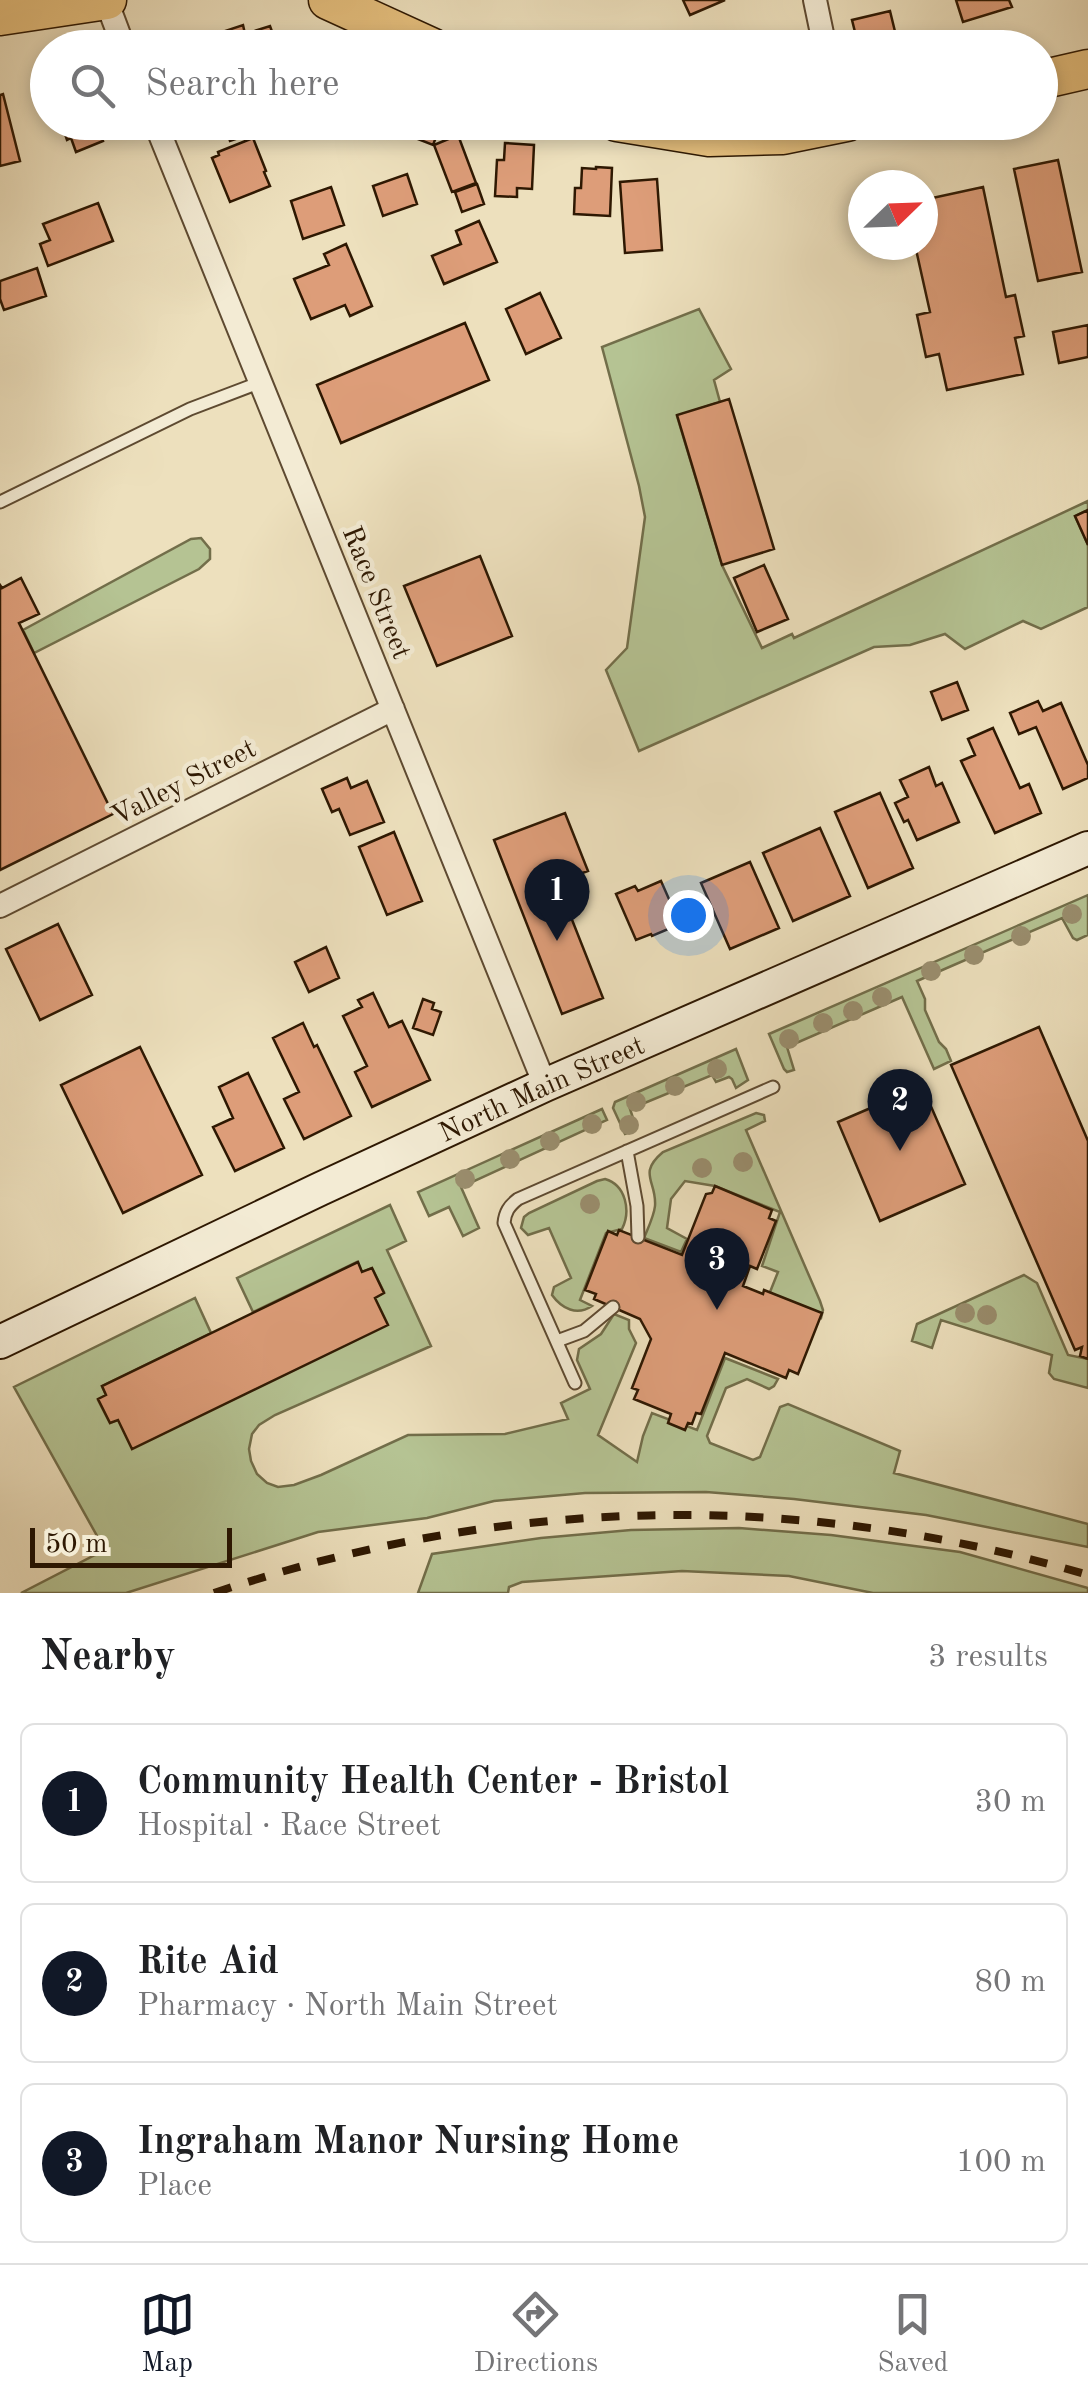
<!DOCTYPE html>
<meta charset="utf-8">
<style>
:root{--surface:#fff;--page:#f6f6f6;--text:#202124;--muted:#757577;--line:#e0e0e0;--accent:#111827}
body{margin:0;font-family:"Old Standard TT",serif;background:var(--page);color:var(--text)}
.compass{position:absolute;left:848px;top:170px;width:90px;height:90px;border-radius:50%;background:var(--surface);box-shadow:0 5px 15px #0003;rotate:67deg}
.scale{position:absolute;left:30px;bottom:25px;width:202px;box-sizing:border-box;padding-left:10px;border:5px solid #2e1802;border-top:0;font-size:28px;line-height:35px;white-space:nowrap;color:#2e1802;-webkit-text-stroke:8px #f3ebd4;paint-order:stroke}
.you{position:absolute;left:688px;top:915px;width:35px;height:35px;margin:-25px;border:8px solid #fff;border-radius:50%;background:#1a73e8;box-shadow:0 0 0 15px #1a73e833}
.badge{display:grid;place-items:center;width:65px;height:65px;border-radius:50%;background:var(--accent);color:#fff;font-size:32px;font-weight:700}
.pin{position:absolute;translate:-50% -82px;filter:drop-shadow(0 2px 5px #0008)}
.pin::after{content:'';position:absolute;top:52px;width:35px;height:30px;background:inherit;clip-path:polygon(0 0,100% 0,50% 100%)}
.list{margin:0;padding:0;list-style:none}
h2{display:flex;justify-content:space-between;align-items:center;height:130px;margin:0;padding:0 40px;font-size:42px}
h2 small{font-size:32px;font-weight:400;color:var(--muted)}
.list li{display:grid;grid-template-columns:65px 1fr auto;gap:30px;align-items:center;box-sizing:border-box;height:160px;margin:0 20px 20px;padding:0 20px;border:2px solid var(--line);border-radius:15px}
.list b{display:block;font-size:38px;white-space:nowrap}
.list p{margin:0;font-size:32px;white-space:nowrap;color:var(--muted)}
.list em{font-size:32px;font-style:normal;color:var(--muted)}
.icon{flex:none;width:55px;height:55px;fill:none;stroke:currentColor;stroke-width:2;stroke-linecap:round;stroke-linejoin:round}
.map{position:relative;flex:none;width:1088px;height:1593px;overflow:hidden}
.search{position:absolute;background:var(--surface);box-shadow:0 5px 15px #0003;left:30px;right:30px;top:30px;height:110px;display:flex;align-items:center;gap:25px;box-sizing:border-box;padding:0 35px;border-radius:55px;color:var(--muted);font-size:38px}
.sheet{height:670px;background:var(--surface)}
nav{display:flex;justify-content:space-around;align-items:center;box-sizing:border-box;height:140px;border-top:2px solid var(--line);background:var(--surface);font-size:28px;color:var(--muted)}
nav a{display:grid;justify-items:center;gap:5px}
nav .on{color:var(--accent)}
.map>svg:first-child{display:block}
</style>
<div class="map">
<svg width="1088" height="1593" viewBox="0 0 1088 1593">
<rect width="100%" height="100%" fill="#ede0bd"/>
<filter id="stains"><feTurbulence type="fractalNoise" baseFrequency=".002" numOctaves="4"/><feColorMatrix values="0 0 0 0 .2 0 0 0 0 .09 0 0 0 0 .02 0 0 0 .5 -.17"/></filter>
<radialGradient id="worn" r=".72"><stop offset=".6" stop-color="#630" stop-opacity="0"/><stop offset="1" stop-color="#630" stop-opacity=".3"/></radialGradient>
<!-- green -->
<path fill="#b5c393" stroke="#726e4a" stroke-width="2.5" d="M 699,309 L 731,369 L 714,380 L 720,402 L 677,416 L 722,565 L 762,648 L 792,634 L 794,638 L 1088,501 L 1088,510 L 1075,516 L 1088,545 L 1088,607 L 1041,629 L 1023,621 L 965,649 L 945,634 L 910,645 L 874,647 L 639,751 L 606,670 L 627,648 L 645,517 L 639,486 L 602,347 Z
M 201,538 L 210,549 L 210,559 L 199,569 L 34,653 L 23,630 L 191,539 Z
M 1088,895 L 1088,935 L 1077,940 L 1073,938 L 1062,918 L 917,981 L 925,999 L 925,1010 L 939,1042 L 946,1049 L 951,1061 L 934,1069 L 902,997 L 787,1047 L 794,1070 L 787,1072 L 784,1069 L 769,1034 Z
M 736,1049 L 748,1080 L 736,1088 L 732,1079 L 729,1077 L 716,1082 L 712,1075 L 630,1109 L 635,1124 L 633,1131 L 625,1134 L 613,1108 L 615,1102 Z
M 602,1109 L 607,1120 L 461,1187 L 479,1228 L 463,1236 L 449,1207 L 429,1216 L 418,1192 Z
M 756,1113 L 764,1115 L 765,1121 L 746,1130 L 820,1301 L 823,1310 L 821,1318 L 768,1297 L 778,1272 L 762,1266 L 780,1212 L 715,1186 L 685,1181 L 671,1199 L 667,1228 L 687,1239 L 681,1252 L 644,1238 C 648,1228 654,1216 655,1206 C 657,1181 637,1174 663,1152 Z
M 605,1179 C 626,1185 631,1211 622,1229 L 606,1233 L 580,1300 L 592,1306 C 577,1316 562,1309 552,1295 L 554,1287 L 571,1278 L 549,1228 L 528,1235 L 521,1228 L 524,1217 L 529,1213 L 597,1181 Z
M 390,1205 L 406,1241 L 387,1250 L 431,1346 L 275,1415 L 259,1425 L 252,1434 L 249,1449 L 251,1461 L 257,1474 L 267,1483 L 278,1487 L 294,1485 L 321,1475 L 408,1435 L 505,1434 L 568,1419 L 561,1403 L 590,1389 L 577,1360 L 579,1349 L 601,1334 L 614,1314 L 629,1320 L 629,1329 L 636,1343 L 598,1435 L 637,1462 L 643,1436 L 652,1413 L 697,1430 L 725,1358 L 778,1379 L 774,1386 L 769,1389 L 747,1379 L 726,1388 L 707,1436 L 710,1443 L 753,1460 L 760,1457 L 780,1407 L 788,1404 L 900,1451 L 894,1473 L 1088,1524 L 1088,1547 L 926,1515 L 794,1499 L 706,1492 L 585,1493 L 494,1501 L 427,1518 L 318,1532 L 126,1593 L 21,1593 L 95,1555 L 106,1552 L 14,1387 L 195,1298 L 211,1333 L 102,1386 L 106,1395 L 98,1400 L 110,1423 L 375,1298 L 384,1292 L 372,1268 L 362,1272 L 357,1262 L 253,1312 L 237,1278 Z
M 1024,1275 L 1037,1283 L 1068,1355 L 1088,1359 L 1088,1388 L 1054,1379 L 1049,1373 L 1052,1355 L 941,1320 L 932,1348 L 912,1341 L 917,1324 Z
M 739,1528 L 831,1535 L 960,1552 L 1088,1588 L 1088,1593 L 873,1593 L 789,1576 L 682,1571 L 522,1582 L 509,1587 L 508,1593 L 418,1593 L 432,1554 L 541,1538 L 631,1530 Z"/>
<!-- building -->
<path fill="#dd9d79" stroke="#2e1802" stroke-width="2.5" d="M 683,0 L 725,0 L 690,15 Z
M 956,0 L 1009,0 L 1012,7 L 963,22 Z
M 890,11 L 899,48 L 859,48 L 852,20 Z
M 243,25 L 245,34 L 270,26 L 278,48 L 204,48 L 201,39 Z
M 3,94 L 20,161 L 0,166 L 0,95 Z
M 61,122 L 96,122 L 103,141 L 76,152 L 71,138 L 67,140 Z
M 224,122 L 269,122 L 271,127 L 230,141 Z
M 410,122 L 442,122 L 433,145 L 405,134 Z
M 458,135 L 476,183 L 452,192 L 434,145 Z
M 253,138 L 266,171 L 264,172 L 270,186 L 230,202 L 212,158 L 219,155 L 218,152 Z
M 505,143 L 534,145 L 532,189 L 517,188 L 517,197 L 495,196 L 497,160 L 504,160 Z
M 1058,160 L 1082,272 L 1038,281 L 1014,169 Z
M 596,167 L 612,168 L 610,216 L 574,214 L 575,188 L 581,188 L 582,168 L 596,169 Z
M 407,174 L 417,204 L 383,216 L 373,186 Z
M 657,179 L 662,250 L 625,253 L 620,182 Z
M 477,184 L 484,204 L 462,212 L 455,192 Z
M 331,187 L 344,225 L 303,239 L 291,201 Z
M 983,187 L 1006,297 L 1015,295 L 1024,336 L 1015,338 L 1023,374 L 947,390 L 939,354 L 926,357 L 917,315 L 930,312 L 915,245 L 923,245 L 923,200 Z
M 98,203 L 113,241 L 48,266 L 40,244 L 50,240 L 43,224 Z
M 479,221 L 497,262 L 444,284 L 432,256 L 461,244 L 456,231 Z
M 346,244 L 372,306 L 350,316 L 345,305 L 311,319 L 294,279 L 329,265 L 324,254 Z
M 37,268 L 46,296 L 4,310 L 0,299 L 0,281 Z
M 540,293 L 561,338 L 526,354 L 506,309 Z
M 465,323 L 489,380 L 341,443 L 317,385 Z
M 1088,325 L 1088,357 L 1059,363 L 1053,332 Z
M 729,399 L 774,549 L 722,565 L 677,415 Z
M 1088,510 L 1088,545 L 1075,516 Z
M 480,556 L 512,636 L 437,666 L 404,586 Z
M 764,565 L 788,619 L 757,632 L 734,578 Z
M 21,578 L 39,614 L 19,623 L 113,814 L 0,870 L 0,585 L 2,588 Z
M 957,682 L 968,710 L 942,720 L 931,692 Z
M 1038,701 L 1043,711 L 1061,703 L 1088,765 L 1088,778 L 1063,789 L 1036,727 L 1019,734 L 1010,713 Z
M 993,728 L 1020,788 L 1029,784 L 1041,813 L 995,833 L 961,761 L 975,755 L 968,739 Z
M 929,767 L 936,786 L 942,783 L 959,822 L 917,840 L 908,820 L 904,822 L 895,803 L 908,797 L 900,780 Z
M 347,778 L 351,788 L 367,781 L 384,822 L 350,835 L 339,809 L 332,812 L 322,789 Z
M 880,793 L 913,868 L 868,888 L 835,812 Z
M 565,813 L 588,871 L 571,877 L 563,897 L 603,998 L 562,1014 L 494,840 Z
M 820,828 L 850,896 L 793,921 L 763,853 Z
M 394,832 L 422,901 L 387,915 L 359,847 Z
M 750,862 L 779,928 L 730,949 L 701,883 Z
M 661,881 L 680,924 L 652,936 L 651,934 L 636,940 L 616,894 L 635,886 L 638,891 Z
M 58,924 L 92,995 L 40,1020 L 6,949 Z
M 326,947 L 339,978 L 309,992 L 295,962 Z
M 373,993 L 389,1027 L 402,1021 L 430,1080 L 372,1107 L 355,1072 L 367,1066 L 343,1016 L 362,1007 L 358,1000 Z
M 423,999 L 434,1003 L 432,1009 L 441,1012 L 433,1035 L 413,1028 Z
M 303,1023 L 314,1047 L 317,1045 L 351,1116 L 304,1139 L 284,1099 L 299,1092 L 273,1038 Z
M 1039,1027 L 1088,1141 L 1088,1359 L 1080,1356 L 1082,1347 L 1075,1350 L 951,1065 Z
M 140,1047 L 202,1175 L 123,1213 L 61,1085 Z
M 248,1073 L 284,1148 L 235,1171 L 213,1127 L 233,1118 L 219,1087 Z
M 922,1086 L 965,1184 L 880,1221 L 838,1122 Z
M 715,1186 L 772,1210 L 769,1218 L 776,1221 L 757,1269 L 750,1266 L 743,1286 L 763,1294 L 764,1290 L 822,1313 L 798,1374 L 789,1370 L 786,1378 L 725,1353 L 701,1414 L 696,1413 L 692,1424 L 688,1423 L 685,1430 L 668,1423 L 671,1414 L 634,1399 L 638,1390 L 632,1388 L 651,1339 L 640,1319 L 594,1299 L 596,1294 L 585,1290 L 608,1231 L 617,1235 L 619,1230 L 682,1255 L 706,1194 L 712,1193 Z
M 358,1262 L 362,1272 L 372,1268 L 384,1293 L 375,1298 L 388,1325 L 132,1449 L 118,1420 L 110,1423 L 98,1399 L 106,1395 L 102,1386 Z"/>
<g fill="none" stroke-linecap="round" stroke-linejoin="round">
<defs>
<path id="lane" d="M 0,502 L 190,409 L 261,382
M 627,1151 L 637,1206 L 638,1237
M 557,1341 L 584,1331 L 613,1307
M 575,1383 L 504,1223 C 505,1212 509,1206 518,1199 L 773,1087"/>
<path id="street" d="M 106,0 L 124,48
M 815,0 L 825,48
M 155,122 L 545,1085
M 0,906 L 393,709"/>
<g id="secondary">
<path id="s1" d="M 0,1342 L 320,1189 L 545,1085 L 1088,848"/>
</g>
<path id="primary" d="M 328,0 L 433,48
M 0,16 L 107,0
M 1040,80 L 1088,69
M 617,122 L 709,137 L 783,135 L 847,122"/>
</defs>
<!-- lane casing -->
<use href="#lane" stroke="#5e4a31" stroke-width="15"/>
<!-- street casing -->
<use href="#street" stroke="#5e4a31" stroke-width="26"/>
<!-- secondary casing -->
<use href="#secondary" stroke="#2e1802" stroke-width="36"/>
<!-- primary casing -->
<use href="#primary" stroke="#2e1802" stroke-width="41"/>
<!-- lane -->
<use href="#lane" stroke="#f3ebd4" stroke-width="11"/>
<!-- street -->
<use href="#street" stroke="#f3ebd4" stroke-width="22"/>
<!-- secondary -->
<use href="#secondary" stroke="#f3ebd4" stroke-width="32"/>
<!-- primary -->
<use href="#primary" stroke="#e6c07e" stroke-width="38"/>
<!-- rail -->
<path stroke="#2e1802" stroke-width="8" stroke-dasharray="18 18" stroke-linecap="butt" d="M 214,1593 C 500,1496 798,1489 1088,1575"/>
</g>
<!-- trees -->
<g fill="#9a8e6e">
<circle cx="1072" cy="914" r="10"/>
<circle cx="1021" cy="936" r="10"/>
<circle cx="974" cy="955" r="10"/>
<circle cx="931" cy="971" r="10"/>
<circle cx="882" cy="997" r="10"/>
<circle cx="853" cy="1011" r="10"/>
<circle cx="823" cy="1023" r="10"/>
<circle cx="789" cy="1039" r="10"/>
<circle cx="717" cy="1069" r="10"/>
<circle cx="675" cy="1086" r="10"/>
<circle cx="636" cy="1102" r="10"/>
<circle cx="592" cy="1124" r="10"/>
<circle cx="629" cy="1125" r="10"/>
<circle cx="550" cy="1141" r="10"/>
<circle cx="510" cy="1159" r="10"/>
<circle cx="743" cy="1162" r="10"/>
<circle cx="702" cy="1168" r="10"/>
<circle cx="465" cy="1179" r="10"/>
<circle cx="590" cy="1204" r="10"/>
<circle cx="965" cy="1313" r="10"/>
<circle cx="987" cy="1315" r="10"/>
</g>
<g text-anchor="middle" stroke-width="9" stroke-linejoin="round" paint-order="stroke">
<!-- street labels -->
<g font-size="28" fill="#2e1802" stroke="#f3ebd4">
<text transform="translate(378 592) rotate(68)" y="10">Race Street</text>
<text transform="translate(183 781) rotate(-27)" y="10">Valley Street</text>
<text dy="10" stroke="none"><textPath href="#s1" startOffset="598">North Main Street</textPath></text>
</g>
</g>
<rect width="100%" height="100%" filter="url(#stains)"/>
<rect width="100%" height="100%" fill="url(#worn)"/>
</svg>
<svg class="compass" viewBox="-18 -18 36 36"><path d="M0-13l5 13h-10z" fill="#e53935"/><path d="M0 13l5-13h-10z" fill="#757577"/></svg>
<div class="scale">50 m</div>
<div class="you"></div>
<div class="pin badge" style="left:557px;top:941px">1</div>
<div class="pin badge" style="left:900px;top:1151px">2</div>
<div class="pin badge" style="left:717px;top:1310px">3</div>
<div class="search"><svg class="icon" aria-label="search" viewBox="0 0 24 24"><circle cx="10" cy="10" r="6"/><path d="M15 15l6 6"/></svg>Search here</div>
</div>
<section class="sheet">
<h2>Nearby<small>3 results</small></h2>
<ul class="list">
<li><span class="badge">1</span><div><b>Community Health Center - Bristol</b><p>Hospital · Race Street</p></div><em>30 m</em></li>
<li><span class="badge">2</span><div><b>Rite Aid</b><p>Pharmacy · North Main Street</p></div><em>80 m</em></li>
<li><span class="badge">3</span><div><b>Ingraham Manor Nursing Home</b><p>Place</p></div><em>100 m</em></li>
</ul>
</section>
<nav>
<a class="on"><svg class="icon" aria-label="map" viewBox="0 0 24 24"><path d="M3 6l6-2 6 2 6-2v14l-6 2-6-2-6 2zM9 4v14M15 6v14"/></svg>Map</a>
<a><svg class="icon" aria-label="directions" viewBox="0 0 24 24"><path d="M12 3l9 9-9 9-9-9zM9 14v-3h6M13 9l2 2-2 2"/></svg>Directions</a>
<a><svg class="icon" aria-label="saved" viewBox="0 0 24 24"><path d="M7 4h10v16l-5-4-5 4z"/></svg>Saved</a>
</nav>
